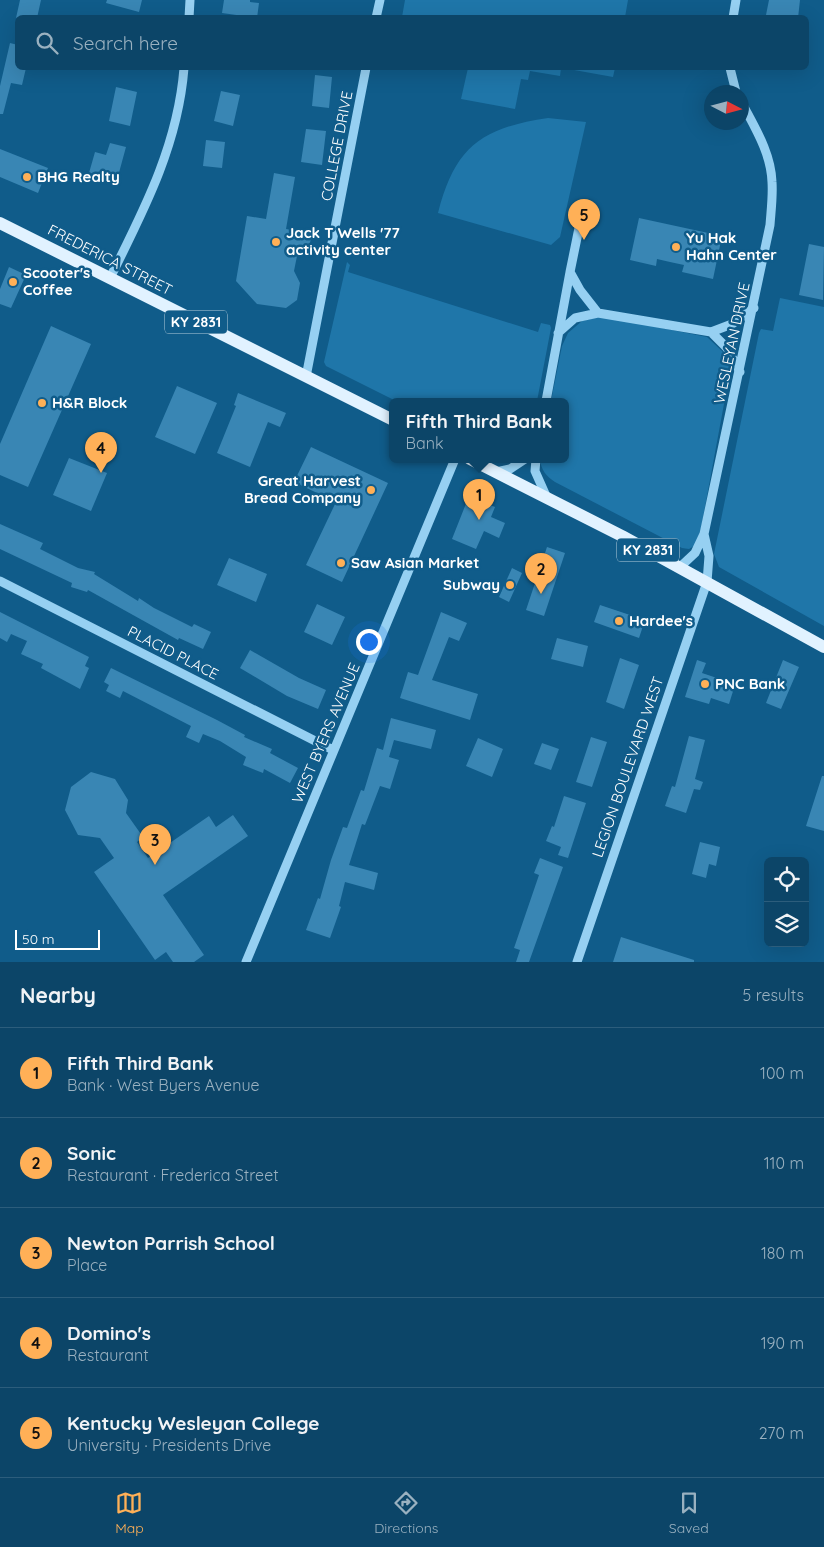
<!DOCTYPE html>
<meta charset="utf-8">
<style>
:root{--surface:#0c4568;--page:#154c6e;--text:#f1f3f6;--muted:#9ab1c0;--line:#2c5d7c;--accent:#ffb057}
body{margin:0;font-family:Quicksand,sans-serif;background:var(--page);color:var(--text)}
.controls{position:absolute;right:15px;bottom:15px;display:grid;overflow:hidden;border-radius:8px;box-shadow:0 5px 20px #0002}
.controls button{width:45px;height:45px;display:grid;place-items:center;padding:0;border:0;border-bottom:1px solid var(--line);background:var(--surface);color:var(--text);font:25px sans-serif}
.compass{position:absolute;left:704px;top:85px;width:45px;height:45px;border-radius:50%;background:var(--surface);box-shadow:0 5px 20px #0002;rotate:96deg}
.scale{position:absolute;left:15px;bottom:12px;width:85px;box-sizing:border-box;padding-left:5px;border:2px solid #fff;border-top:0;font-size:14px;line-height:18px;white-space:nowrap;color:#fff;-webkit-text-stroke:4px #105c8a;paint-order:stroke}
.you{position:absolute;left:368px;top:641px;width:18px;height:18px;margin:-12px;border:4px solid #fff;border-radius:50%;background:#1a73e8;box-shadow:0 0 0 8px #1a73e833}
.badge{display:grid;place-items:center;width:32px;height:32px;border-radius:50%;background:var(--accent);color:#111;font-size:16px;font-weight:700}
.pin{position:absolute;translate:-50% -41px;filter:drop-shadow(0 1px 2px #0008)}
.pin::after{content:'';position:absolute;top:26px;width:18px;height:15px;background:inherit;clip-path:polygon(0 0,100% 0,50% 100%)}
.popup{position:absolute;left:389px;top:398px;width:180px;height:65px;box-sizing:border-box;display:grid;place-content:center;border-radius:8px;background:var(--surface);filter:drop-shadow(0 1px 4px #0005);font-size:16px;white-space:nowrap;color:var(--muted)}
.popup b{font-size:19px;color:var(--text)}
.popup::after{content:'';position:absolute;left:50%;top:100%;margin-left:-10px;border:10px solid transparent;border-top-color:var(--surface)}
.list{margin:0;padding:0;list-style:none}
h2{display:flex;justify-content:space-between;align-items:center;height:65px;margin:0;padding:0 20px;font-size:21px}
h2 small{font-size:16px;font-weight:400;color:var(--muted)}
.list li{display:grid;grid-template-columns:32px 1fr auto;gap:15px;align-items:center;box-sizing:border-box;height:90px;padding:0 20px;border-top:1px solid var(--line)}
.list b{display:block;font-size:19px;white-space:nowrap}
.list p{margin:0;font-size:16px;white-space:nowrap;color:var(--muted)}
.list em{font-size:16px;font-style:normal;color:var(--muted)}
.icon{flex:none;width:28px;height:28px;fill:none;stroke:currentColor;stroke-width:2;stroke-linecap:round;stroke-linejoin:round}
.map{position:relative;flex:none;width:824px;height:962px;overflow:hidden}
.search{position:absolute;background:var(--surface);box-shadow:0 5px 20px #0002;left:15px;right:15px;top:15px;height:55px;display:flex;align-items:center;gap:12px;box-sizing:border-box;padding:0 18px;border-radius:8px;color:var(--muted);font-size:19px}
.sheet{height:515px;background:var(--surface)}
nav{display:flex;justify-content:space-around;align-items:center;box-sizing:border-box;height:70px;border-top:1px solid var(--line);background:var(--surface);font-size:14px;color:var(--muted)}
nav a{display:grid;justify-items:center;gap:2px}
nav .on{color:var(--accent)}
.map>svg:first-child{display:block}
</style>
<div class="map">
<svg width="824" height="962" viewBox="0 0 824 962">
<rect width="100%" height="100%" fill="#105c8a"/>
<!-- green -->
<path fill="#1f76a9" d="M 405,0 L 628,0 L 625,17 L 402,17 Z
M 468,68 L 561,68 L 560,76 L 530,71 L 528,80 L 521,79 L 515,109 L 461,99 Z
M 563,68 L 615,68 L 613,77 Z
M 548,118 L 586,122 L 560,237 L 551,245 L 438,213 C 455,147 481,128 548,118 Z
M 347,262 L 350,265 L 348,272 L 538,332 L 541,323 L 550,325 L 551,328 L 537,401 L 396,401 L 326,366 L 324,362 Z
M 780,298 L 824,307 L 824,626 L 719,567 L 714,554 L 759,333 L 761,329 L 773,331 Z
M 602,316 L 707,337 L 722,351 L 731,366 L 700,534 L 694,546 L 689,549 L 682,548 L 555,482 C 546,476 541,470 540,459 L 565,459 L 565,401 L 551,401 L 562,346 L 568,333 L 582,321 Z"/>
<!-- building -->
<path fill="#3986b4" d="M 20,0 L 41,0 L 37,18 L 16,18 Z
M 107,0 L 142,0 L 139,12 L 106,3 Z
M 224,0 L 250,0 L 250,2 L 259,3 L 257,18 L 222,13 Z
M 769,0 L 800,0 L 798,18 L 770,18 L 771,16 L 766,15 Z
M 10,43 L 18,45 L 18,68 L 26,68 L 22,85 L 11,83 L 3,114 L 0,114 L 0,86 Z
M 315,75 L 332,77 L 329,108 L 312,106 Z
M 116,87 L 137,92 L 130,126 L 109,121 Z
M 221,91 L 240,95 L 233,126 L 214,121 Z
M 306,129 L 326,131 L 322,165 L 301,162 Z
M 206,140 L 225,142 L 222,168 L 203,166 Z
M 110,143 L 126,147 L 117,180 L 89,173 L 95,152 L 106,155 Z
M 0,149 L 48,168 L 38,193 L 0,177 Z
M 274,173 L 295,177 L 286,229 L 312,233 L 308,253 L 298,251 L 294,271 L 300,283 L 297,300 L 286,308 L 257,304 L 236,281 L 247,216 L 266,219 Z
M 639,218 L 722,236 L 713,279 L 682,272 L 684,265 L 670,262 L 657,259 L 656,266 L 630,260 Z
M 809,244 L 824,247 L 823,300 L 799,295 Z
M 9,267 L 26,275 L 11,308 L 0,304 L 0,289 Z
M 51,326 L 91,344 L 28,487 L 0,475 L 0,444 Z
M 177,386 L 217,403 L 195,454 L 155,437 Z
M 238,393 L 286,413 L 280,427 L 268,422 L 250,467 L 217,453 L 236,406 L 234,405 Z
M 311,447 L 388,483 L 342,582 L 306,565 L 336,502 L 294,482 Z
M 69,458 L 107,473 L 91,511 L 53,495 Z
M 469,496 L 495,507 L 491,517 L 505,523 L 499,538 L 484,531 L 476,549 L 452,539 Z
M 0,524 L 43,543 L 40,549 L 78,568 L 95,572 L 94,574 L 138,601 L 139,598 L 154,608 L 192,627 L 194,624 L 211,632 L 203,649 L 179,638 L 178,640 L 88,590 L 87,592 L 71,587 L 72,583 L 0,549 Z
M 547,547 L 565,553 L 544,616 L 526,610 Z
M 229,558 L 267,574 L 256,602 L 217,585 Z
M 512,568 L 522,573 L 509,602 L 499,597 Z
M 317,604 L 345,617 L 332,645 L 304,632 Z
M 600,605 L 645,620 L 639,638 L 594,622 Z
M 0,612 L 89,657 L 85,666 L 89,668 L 80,689 L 41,668 L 43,664 L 21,654 L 27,641 L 11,634 L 7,642 L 0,638 Z
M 441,612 L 467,623 L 459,641 L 449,637 L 432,680 L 478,694 L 470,720 L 400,698 L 408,672 L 418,675 Z
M 557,638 L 588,646 L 583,667 L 551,659 Z
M 250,650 L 299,678 L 326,690 L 318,709 L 287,696 L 240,668 Z
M 620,658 L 639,665 L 624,709 L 606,702 Z
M 697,660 L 706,663 L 702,673 L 717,678 L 716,682 L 734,688 L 729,704 L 711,698 L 709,704 L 685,697 Z
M 783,660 L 799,667 L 781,709 L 766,703 Z
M 111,668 L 217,720 L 245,735 L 244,737 L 272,749 L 270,753 L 298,768 L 290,783 L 264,769 L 263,773 L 243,765 L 246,757 L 220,741 L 203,734 L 199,743 L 186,737 L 191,726 L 123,691 L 120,698 L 106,691 L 109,685 L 104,682 Z
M 391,718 L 436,730 L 431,749 L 394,740 L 389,757 L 399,760 L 390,789 L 380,786 L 365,825 L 362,824 L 349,865 L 378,873 L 374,890 L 345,882 L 339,906 L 341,907 L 330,938 L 306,930 L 318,898 L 320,899 L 331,860 L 343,827 L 347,828 L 361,790 L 364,791 L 377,748 L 383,750 Z
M 689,736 L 705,740 L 695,779 L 703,782 L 700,790 L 694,789 L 686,813 L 665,806 L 672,786 L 675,787 Z
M 591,737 L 607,742 L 592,787 L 576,782 Z
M 478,738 L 503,749 L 492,777 L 466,766 Z
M 542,743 L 559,749 L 551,770 L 534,764 Z
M 91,772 L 115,779 L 128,800 L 126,813 L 143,837 L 137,842 L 148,858 L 209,816 L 216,827 L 233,815 L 248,836 L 163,895 L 204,955 L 194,962 L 173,962 L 166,952 L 155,960 L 94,872 L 114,858 L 100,838 L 78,835 L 65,810 L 71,787 Z
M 822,776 L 824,776 L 824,831 L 806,826 Z
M 564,796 L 586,803 L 568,858 L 558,855 L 561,847 L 546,841 L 552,826 L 554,827 Z
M 700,842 L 720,847 L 716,866 L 709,864 L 706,878 L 692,874 Z
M 540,858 L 563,867 L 529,962 L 516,962 L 520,950 L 514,948 L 539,875 L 534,873 Z
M 621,937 L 694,960 L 694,962 L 613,962 Z"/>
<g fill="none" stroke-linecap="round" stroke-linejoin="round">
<!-- minor -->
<path stroke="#96d0f2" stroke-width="9" d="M 189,18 L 190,0
M 376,18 L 380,0
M 733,18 L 736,0
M 730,68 L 736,92
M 579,228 L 570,272 L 580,290 L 598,313 L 711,332 L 732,324 L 754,308
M 110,278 C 144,210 178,145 184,68
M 711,332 L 727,348 L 740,372
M 558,333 L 575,318 L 598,313
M 306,377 L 366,68
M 546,401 L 570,272
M 536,459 L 535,471 L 547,498
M 496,472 L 510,469 L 525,459
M 680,567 L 695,553 L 704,534
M 0,581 L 333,750
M 246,962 L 455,459
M 577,962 L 707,582 L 709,556 L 704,534 L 770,225 C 771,211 773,196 772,182 C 771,153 755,128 742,103"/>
<!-- major -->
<path stroke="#e1f2ff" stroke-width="12" d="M 0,223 L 393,420
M 470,459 L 622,536 L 824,647"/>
</g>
<!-- markers -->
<g fill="#ffb057" stroke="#105c8a" stroke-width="2">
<circle cx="27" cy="177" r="5"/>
<circle cx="276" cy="242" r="5"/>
<circle cx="676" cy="247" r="5"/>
<circle cx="13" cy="282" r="5"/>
<circle cx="42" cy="403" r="5"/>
<circle cx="371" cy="490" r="5"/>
<circle cx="341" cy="563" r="5"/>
<circle cx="510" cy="585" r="5"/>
<circle cx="619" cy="621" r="5"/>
<circle cx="705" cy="684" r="5"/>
</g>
<g text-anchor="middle" stroke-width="5" stroke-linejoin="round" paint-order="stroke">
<!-- shield labels -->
<g fill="#105c8a" stroke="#b7cedc" stroke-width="1">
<rect x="165" y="310.5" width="62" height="23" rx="4"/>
<rect x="617" y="538.5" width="62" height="23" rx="4"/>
</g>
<g font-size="14" font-weight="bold" fill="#fff">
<text x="196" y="327">KY 2831</text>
<text x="648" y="555">KY 2831</text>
</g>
<!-- street labels -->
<g font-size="15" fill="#fff" stroke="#105c8a">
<text transform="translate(337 146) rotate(-79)" y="5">COLLEGE DRIVE</text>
<text transform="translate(110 260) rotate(27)" y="5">FREDERICA STREET</text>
<text transform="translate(732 343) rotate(-78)" y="5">WESLEYAN DRIVE</text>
<text transform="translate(173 653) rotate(27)" y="5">PLACID PLACE</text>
<text transform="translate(326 733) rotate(-67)" y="5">WEST BYERS AVENUE</text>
<text transform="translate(628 767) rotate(-71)" y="5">LEGION BOULEVARD WEST</text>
</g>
<!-- poi labels -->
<g font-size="15" font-weight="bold" fill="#fff" stroke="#105c8a" text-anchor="start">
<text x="37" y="182">BHG Realty</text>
<text x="286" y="238">Jack T Wells '77<tspan x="286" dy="17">activity center</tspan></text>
<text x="686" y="243">Yu Hak<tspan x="686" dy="17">Hahn Center</tspan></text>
<text x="23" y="278">Scooter's<tspan x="23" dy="17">Coffee</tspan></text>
<text x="52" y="408">H&amp;R Block</text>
<text x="361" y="486" text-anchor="end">Great Harvest<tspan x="361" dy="17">Bread Company</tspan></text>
<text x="351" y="568">Saw Asian Market</text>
<text x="500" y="590" text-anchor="end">Subway</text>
<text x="629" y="626">Hardee's</text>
<text x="715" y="689">PNC Bank</text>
</g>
</g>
</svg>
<div class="controls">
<button><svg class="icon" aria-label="locate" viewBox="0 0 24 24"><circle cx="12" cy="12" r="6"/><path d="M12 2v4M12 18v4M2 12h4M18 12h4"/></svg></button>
<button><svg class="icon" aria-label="layers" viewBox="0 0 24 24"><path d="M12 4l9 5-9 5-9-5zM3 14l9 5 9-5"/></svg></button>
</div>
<svg class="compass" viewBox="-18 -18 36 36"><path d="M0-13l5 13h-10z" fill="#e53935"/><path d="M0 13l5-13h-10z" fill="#9ab1c0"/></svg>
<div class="scale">50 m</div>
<div class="you"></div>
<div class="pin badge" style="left:479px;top:520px">1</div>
<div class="popup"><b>Fifth Third Bank</b>Bank</div>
<div class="pin badge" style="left:541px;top:594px">2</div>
<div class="pin badge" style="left:155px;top:865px">3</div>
<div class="pin badge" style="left:101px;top:473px">4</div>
<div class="pin badge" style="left:584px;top:240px">5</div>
<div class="search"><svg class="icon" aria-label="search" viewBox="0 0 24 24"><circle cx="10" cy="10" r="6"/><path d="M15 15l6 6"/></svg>Search here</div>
</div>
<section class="sheet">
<h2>Nearby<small>5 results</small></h2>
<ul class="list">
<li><span class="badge">1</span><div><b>Fifth Third Bank</b><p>Bank · West Byers Avenue</p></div><em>100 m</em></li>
<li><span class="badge">2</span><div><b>Sonic</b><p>Restaurant · Frederica Street</p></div><em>110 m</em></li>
<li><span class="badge">3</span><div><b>Newton Parrish School</b><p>Place</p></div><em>180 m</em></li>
<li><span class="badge">4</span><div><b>Domino's</b><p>Restaurant</p></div><em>190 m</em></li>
<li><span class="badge">5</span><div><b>Kentucky Wesleyan College</b><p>University · Presidents Drive</p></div><em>270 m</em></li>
</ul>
</section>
<nav>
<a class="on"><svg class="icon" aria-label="map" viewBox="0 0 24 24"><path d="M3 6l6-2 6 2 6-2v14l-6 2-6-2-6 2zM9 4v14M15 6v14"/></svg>Map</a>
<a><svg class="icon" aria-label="directions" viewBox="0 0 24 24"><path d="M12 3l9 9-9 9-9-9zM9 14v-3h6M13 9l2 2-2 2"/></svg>Directions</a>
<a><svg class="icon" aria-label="saved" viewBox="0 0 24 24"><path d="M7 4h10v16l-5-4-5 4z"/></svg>Saved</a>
</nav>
